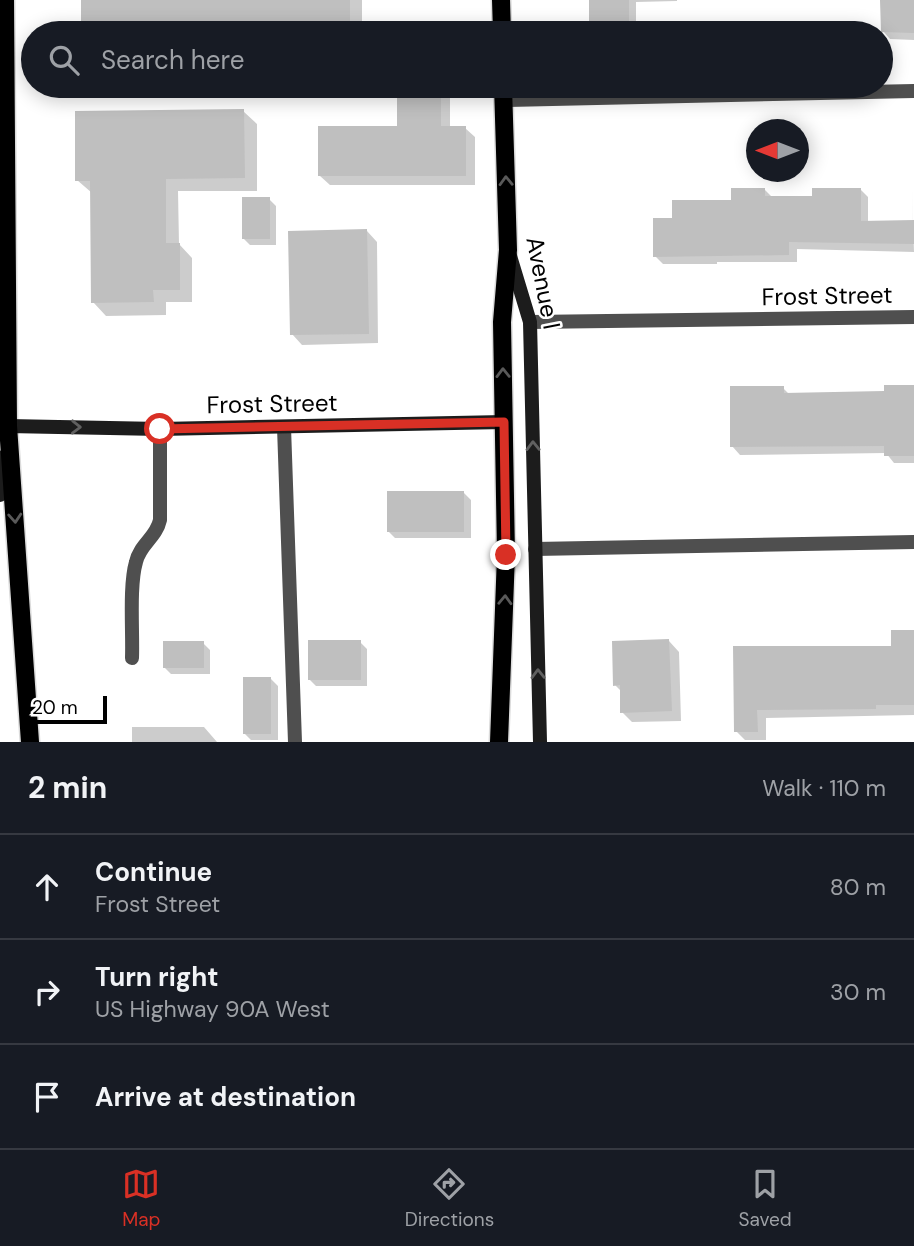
<!DOCTYPE html>
<meta charset="utf-8">
<style>
:root{--surface:#171b24;--page:#20242c;--text:#f1f3f6;--muted:#9ea1a6;--line:#363941;--accent:#d93025}
body{margin:0;font-family:"DM Sans",sans-serif;background:var(--page);color:var(--text)}
.compass{position:absolute;left:746px;top:119px;width:63px;height:63px;border-radius:50%;background:var(--surface);box-shadow:0 4px 18px #0003;rotate:270deg}
.scale{position:absolute;left:21px;bottom:18px;width:86px;box-sizing:border-box;padding-left:7px;border:4px solid #000;border-top:0;font-size:19px;line-height:24px;white-space:nowrap;color:#000;-webkit-text-stroke:5px #fff;paint-order:stroke}
.stop{position:absolute;width:21px;height:21px;margin:-16px;border:5px solid #d93025;border-radius:50%;background:#fff}
.stop.end{background:#d93025;border-color:#fff;box-shadow:0 2px 7px #0008}
.list{margin:0;padding:0;list-style:none}
h2{display:flex;justify-content:space-between;align-items:center;height:91px;margin:0;padding:0 28px;font-size:30px}
h2 small{font-size:23px;font-weight:400;color:var(--muted)}
.list li{display:grid;grid-template-columns:46px 1fr auto;gap:21px;align-items:center;box-sizing:border-box;height:105px;padding:0 28px;border-top:2px solid var(--line)}
.list b{display:block;font-size:26px;white-space:nowrap}
.list p{margin:0;font-size:23px;white-space:nowrap;color:var(--muted)}
.list em{font-size:23px;font-style:normal;color:var(--muted)}
.icon{flex:none;width:38px;height:38px;fill:none;stroke:currentColor;stroke-width:2;stroke-linecap:round;stroke-linejoin:round}
.map{position:relative;flex:none;width:914px;height:742px;overflow:hidden}
.search{position:absolute;background:var(--surface);box-shadow:0 4px 18px #0003;left:21px;right:21px;top:21px;height:77px;display:flex;align-items:center;gap:18px;box-sizing:border-box;padding:0 24px;border-radius:38px;color:var(--muted);font-size:26px}
.sheet{height:406px;background:var(--surface)}
nav{display:flex;justify-content:space-around;align-items:center;box-sizing:border-box;height:98px;border-top:2px solid var(--line);background:var(--surface);font-size:19px;color:var(--muted)}
nav a{display:grid;justify-items:center;gap:4px}
nav .on{color:var(--accent)}
.map>svg:first-child{display:block}
</style>
<div class="map">
<svg width="914" height="742" viewBox="0 0 914 742">
<rect width="100%" height="100%" fill="#fff"/>
<!-- shadow -->
<path fill="#0003" d="M 83,0 L 249,0 L 250,33 L 83,33 Z
M 280,0 L 362,0 L 362,33 L 280,33 Z
M 591,0 L 677,0 L 677,1 L 636,2 L 636,31 L 599,31 L 591,23 Z
M 882,0 L 914,0 L 914,40 L 890,39 L 883,31 Z
M 280,86 L 353,86 L 353,92 L 286,92 Z
M 399,86 L 450,86 L 450,128 L 465,128 L 475,137 L 475,185 L 330,185 L 320,176 L 399,128 Z
M 243,111 L 257,124 L 257,191 L 178,191 L 179,244 L 192,258 L 192,302 L 166,302 L 166,315 L 106,316 L 93,302 L 92,193 L 77,180 Z
M 912,185 L 914,252 L 797,249 L 797,262 L 717,262 L 717,264 L 663,264 L 655,256 L 674,220 L 765,190 L 773,198 L 813,198 L 860,189 L 868,197 L 868,222 L 913,222 Z
M 269,199 L 276,206 L 276,245 L 250,245 L 243,238 Z
M 367,231 L 377,242 L 378,343 L 302,345 L 292,334 Z
M 914,387 L 914,463 L 894,463 L 886,453 L 740,455 L 732,446 L 783,388 L 790,395 L 886,392 Z
M 464,493 L 471,500 L 471,538 L 395,538 L 388,531 Z
M 914,632 L 914,715 L 766,718 L 766,740 L 745,740 L 736,731 L 735,648 L 892,648 Z
M 669,641 L 679,652 L 681,721 L 632,722 L 622,712 L 622,692 L 615,685 Z
M 360,642 L 367,649 L 367,686 L 316,686 L 309,679 Z
M 203,643 L 210,650 L 210,674 L 171,674 L 164,667 Z
M 271,679 L 278,686 L 278,740 L 251,740 L 244,733 Z
M 132,727 L 204,727 L 217,742 L 132,742 Z"/>
<!-- building -->
<path fill="#bfbfbf" d="M 81,0 L 350,0 L 350,33 L 81,33 Z
M 589,0 L 629,0 L 629,24 L 589,24 Z
M 880,0 L 914,0 L 914,33 L 881,32 Z
M 397,86 L 441,86 L 441,126 L 466,126 L 466,176 L 318,176 L 318,126 L 397,126 Z
M 244,109 L 245,178 L 166,179 L 166,243 L 180,243 L 180,290 L 153,290 L 154,302 L 91,303 L 90,181 L 75,181 L 75,111 Z
M 731,188 L 765,188 L 765,196 L 812,196 L 812,188 L 861,188 L 861,221 L 914,220 L 914,244 L 789,242 L 789,255 L 653,257 L 653,218 L 672,218 L 672,200 L 731,200 Z
M 242,197 L 270,197 L 270,239 L 242,239 Z
M 367,229 L 369,334 L 290,335 L 288,231 Z
M 884,385 L 914,385 L 914,456 L 884,456 L 884,446 L 730,447 L 730,386 L 784,386 L 784,393 L 884,391 Z
M 387,491 L 464,491 L 464,532 L 387,532 Z
M 891,630 L 914,630 L 914,705 L 876,705 L 876,709 L 757,710 L 758,732 L 734,732 L 733,646 L 891,646 Z
M 669,639 L 672,711 L 620,713 L 620,685 L 613,686 L 612,641 Z
M 308,640 L 361,640 L 361,680 L 308,680 Z
M 163,641 L 204,641 L 204,668 L 163,668 Z
M 243,677 L 271,677 L 271,734 L 243,734 Z"/>
<g fill="none" stroke-linecap="round" stroke-linejoin="round">
<defs>
<path id="primary" d="M 5,0 L 8,426 L 30,742
M 501,0 L 502,33
M 499,742 L 506,555 L 502,322 L 508,250 L 503,86"/>
</defs>
<!-- primary casing -->
<use href="#primary" stroke="#dbdbdb" stroke-width="21"/>
<!-- lane -->
<path stroke="#4f4f4f" stroke-width="14" d="M 503,100 L 914,91
M 284,427 L 295,742
M 535,549 L 914,542
M 132,658 C 133,632 129,586 136,562 C 140,544 156,538 160,520 L 160,429"/>
<!-- street -->
<path stroke="#4f4f4f" stroke-width="14" d="M 530,322 L 914,317"/>
<!-- secondary -->
<path stroke="#1c1c1c" stroke-width="14" d="M 510,256 L 530,322 L 540,742
M 7,436 L 8,426 L 160,429 L 504,422
M 0,495 L 5,456"/>
<!-- primary -->
<use href="#primary" stroke="#000" stroke-width="18"/>
</g>
<!-- one-way arrows -->
<defs><path id="oneway-chevron" d="M-2-3.5L2.5 0L-2 3.5" fill="none" stroke-width="1.6" stroke-linecap="round" stroke-linejoin="round" transform="scale(1.75)"/></defs>
<g stroke="#595959">
<use href="#oneway-chevron" transform="translate(506 181) rotate(-92)"/>
<use href="#oneway-chevron" transform="translate(503 373) rotate(-91)"/>
<use href="#oneway-chevron" transform="translate(15 518) rotate(86)"/>
<use href="#oneway-chevron" transform="translate(505 600) rotate(-88)"/>
</g>
<g stroke="#606060">
<use href="#oneway-chevron" transform="translate(76 427) rotate(1)"/>
<use href="#oneway-chevron" transform="translate(533 446) rotate(-91)"/>
<use href="#oneway-chevron" transform="translate(538 674) rotate(-91)"/>
</g>
<g fill="none" stroke-linecap="round" stroke-linejoin="round">
<!-- route -->
<path stroke="#d93025" stroke-width="9" d="M 160,429 L 504,422 L 506,555"/>
</g>
<g text-anchor="middle" stroke-width="5" stroke-linejoin="round" paint-order="stroke">
<!-- street labels -->
<g font-size="24" fill="#000" stroke="#fff">
<text transform="translate(543 283) rotate(79)" y="8">Avenue I</text>
<text transform="translate(827 296) rotate(-1)" y="8">Frost Street</text>
<text transform="translate(272 404) rotate(-1)" y="8">Frost Street</text>
</g>
</g>
</svg>
<svg class="compass" viewBox="-18 -18 36 36"><path d="M0-13l5 13h-10z" fill="#e53935"/><path d="M0 13l5-13h-10z" fill="#9ea1a6"/></svg>
<div class="scale">20 m</div>
<div class="stop" style="left:160px;top:429px"></div>
<div class="stop end" style="left:506px;top:555px"></div>
<div class="search"><svg class="icon" aria-label="search" viewBox="0 0 24 24"><circle cx="10" cy="10" r="6"/><path d="M15 15l6 6"/></svg>Search here</div>
</div>
<section class="sheet">
<h2>2 min<small>Walk · 110 m</small></h2>
<ul class="list">
<li><svg class="icon" aria-label="ahead" viewBox="0 0 24 24"><path d="M12 20V5M6 11l6-6 6 6"/></svg><div><b>Continue</b><p>Frost Street</p></div><em>80 m</em></li>
<li><svg class="icon" aria-label="right" viewBox="0 0 24 24"><path d="M7 20v-9h11M14 6l5 5-5 5"/></svg><div><b>Turn right</b><p>US Highway 90A West</p></div><em>30 m</em></li>
<li><svg class="icon" aria-label="arrive" viewBox="0 0 24 24"><path d="M6 21V4h12l-3 4 3 4H6"/></svg><div><b>Arrive at destination</b></div></li>
</ul>
</section>
<nav>
<a class="on"><svg class="icon" aria-label="map" viewBox="0 0 24 24"><path d="M3 6l6-2 6 2 6-2v14l-6 2-6-2-6 2zM9 4v14M15 6v14"/></svg>Map</a>
<a><svg class="icon" aria-label="directions" viewBox="0 0 24 24"><path d="M12 3l9 9-9 9-9-9zM9 14v-3h6M13 9l2 2-2 2"/></svg>Directions</a>
<a><svg class="icon" aria-label="saved" viewBox="0 0 24 24"><path d="M7 4h10v16l-5-4-5 4z"/></svg>Saved</a>
</nav>
